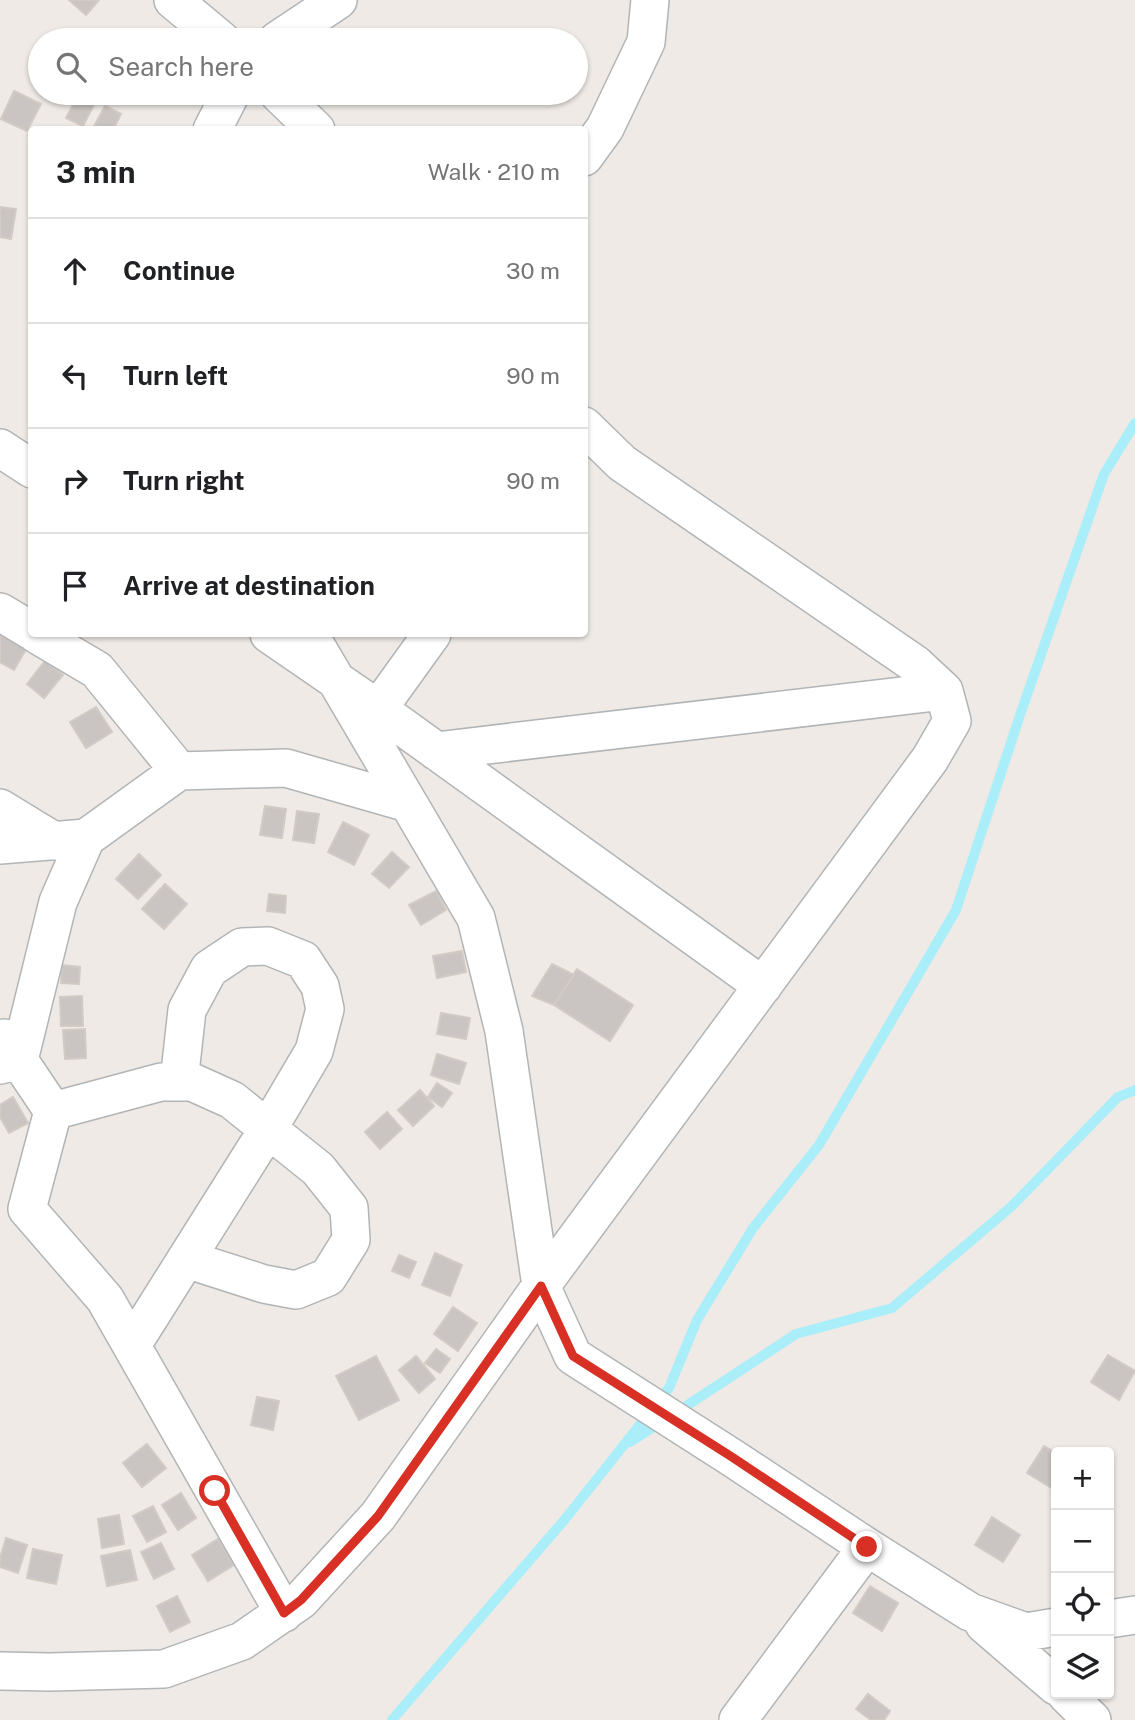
<!DOCTYPE html>
<meta charset="utf-8">
<style>
:root{--surface:#fff;--page:#f2f2f2;--text:#202124;--muted:#757577;--line:#e0e0e0}
body{margin:0;font-family:"Public Sans",sans-serif;background:var(--page);color:var(--text)}
.controls{position:absolute;right:21px;bottom:21px;display:grid;overflow:hidden;border-radius:7px;box-shadow:0 2px 5px #0004}
.controls button{width:63px;height:63px;display:grid;place-items:center;padding:0;border:0;border-bottom:2px solid var(--line);background:var(--surface);color:var(--text);font:35px sans-serif}
.stop{position:absolute;width:21px;height:21px;margin:-16px;border:5px solid #d93025;border-radius:50%;background:#fff}
.stop.end{background:#d93025;border-color:#fff;box-shadow:0 2px 7px #0008}
.list{margin:0;padding:0;list-style:none}
h2{display:flex;justify-content:space-between;align-items:center;height:91px;margin:0;padding:0 28px;font-size:30px}
h2 small{font-size:23px;font-weight:400;color:var(--muted)}
.list li{display:grid;grid-template-columns:46px 1fr auto;gap:21px;align-items:center;box-sizing:border-box;height:105px;padding:0 28px;border-top:2px solid var(--line)}
.list b{display:block;font-size:26px;white-space:nowrap}
.list em{font-size:23px;font-style:normal;color:var(--muted)}
.icon{flex:none;width:38px;height:38px;fill:none;stroke:currentColor;stroke-width:2;stroke-linecap:round;stroke-linejoin:round}
.map{position:relative;flex:none;width:1135px;height:1720px;overflow:hidden}
.search{position:absolute;background:var(--surface);box-shadow:0 2px 5px #0004;left:28px;top:28px;width:560px;height:77px;display:flex;align-items:center;gap:18px;box-sizing:border-box;padding:0 24px;border-radius:38px;color:var(--muted);font-size:26px}
.panel{position:absolute;background:var(--surface);box-shadow:0 2px 5px #0004;left:28px;top:126px;width:560px;height:511px;border-radius:7px}
.map>svg:first-child{display:block}
</style>
<div class="map">
<svg width="1135" height="1720" viewBox="0 0 1135 1720">
<rect width="100%" height="100%" fill="#efeae5"/>
<g fill="none" stroke-linecap="round" stroke-linejoin="round">
<!-- stream -->
<path stroke="#aaeefa" stroke-width="10" d="M 677,1412 L 796,1334 L 892,1308 L 1012,1206 L 1118,1097 L 1135,1090
M 630,1442 L 661,1422
M 392,1720 L 566,1518 L 669,1388 L 697,1320 L 753,1228 L 819,1145 L 956,910 L 1021,712 L 1104,474 L 1135,423"/>
</g>
<!-- building -->
<path fill="#cac5c2" stroke="#d3cac4" stroke-width="2" d="M 69,0 L 99,0 L 86,15 Z
M 14,91 L 41,104 L 27,131 L 1,119 Z
M 79,93 L 96,101 L 83,126 L 66,118 Z
M 105,106 L 121,114 L 113,130 L 92,130 Z
M 0,207 L 16,209 L 11,239 L 0,237 Z
M 3,629 L 29,644 L 14,670 L 0,662 L 0,635 Z
M 45,661 L 63,675 L 44,698 L 27,684 Z
M 96,707 L 112,732 L 86,748 L 70,722 Z
M 265,806 L 286,809 L 282,838 L 260,835 Z
M 297,811 L 319,814 L 314,843 L 293,840 Z
M 343,822 L 369,835 L 354,865 L 328,852 Z
M 392,852 L 409,867 L 389,888 L 372,874 Z
M 139,854 L 161,875 L 138,899 L 116,879 Z
M 165,884 L 187,904 L 164,929 L 142,909 Z
M 436,891 L 446,910 L 421,925 L 409,905 Z
M 269,894 L 286,896 L 285,913 L 267,911 Z
M 462,951 L 466,972 L 437,978 L 433,956 Z
M 552,964 L 574,975 L 554,1005 L 532,996 Z
M 62,965 L 80,967 L 79,984 L 61,983 Z
M 577,969 L 633,1005 L 610,1041 L 554,1005 Z
M 82,996 L 83,1026 L 61,1026 L 60,997 Z
M 441,1013 L 470,1018 L 466,1039 L 437,1034 Z
M 85,1029 L 86,1058 L 65,1059 L 63,1030 Z
M 437,1054 L 466,1063 L 459,1084 L 431,1075 Z
M 437,1083 L 452,1093 L 442,1107 L 428,1097 Z
M 420,1090 L 434,1106 L 413,1126 L 398,1110 Z
M 13,1097 L 28,1123 L 9,1133 L 0,1117 L 0,1105 Z
M 387,1112 L 402,1129 L 380,1149 L 365,1132 Z
M 435,1253 L 462,1265 L 450,1296 L 422,1285 Z
M 399,1255 L 416,1262 L 409,1278 L 392,1271 Z
M 453,1307 L 477,1323 L 458,1351 L 434,1334 Z
M 436,1349 L 450,1359 L 440,1373 L 425,1363 Z
M 1108,1355 L 1135,1371 L 1119,1400 L 1091,1382 Z
M 376,1356 L 399,1400 L 359,1420 L 336,1376 Z
M 416,1356 L 435,1379 L 419,1393 L 399,1370 Z
M 257,1397 L 279,1401 L 273,1430 L 251,1425 Z
M 147,1444 L 166,1468 L 142,1487 L 123,1463 Z
M 1044,1446 L 1056,1453 L 1055,1490 L 1027,1473 Z
M 181,1493 L 196,1518 L 178,1530 L 162,1505 Z
M 153,1506 L 166,1532 L 147,1542 L 133,1516 Z
M 119,1515 L 124,1544 L 102,1548 L 98,1519 Z
M 992,1517 L 1020,1535 L 1003,1562 L 975,1545 Z
M 6,1538 L 27,1545 L 18,1573 L 0,1567 L 0,1558 Z
M 218,1539 L 234,1565 L 208,1581 L 192,1555 Z
M 161,1543 L 174,1569 L 154,1579 L 141,1552 Z
M 33,1549 L 62,1555 L 56,1584 L 27,1578 Z
M 130,1550 L 137,1580 L 107,1586 L 101,1556 Z
M 870,1586 L 898,1603 L 882,1631 L 853,1613 Z
M 177,1596 L 190,1622 L 170,1632 L 157,1606 Z
M 868,1694 L 890,1711 L 884,1720 L 871,1720 L 856,1709 Z"/>
<g fill="none" stroke-linecap="round" stroke-linejoin="round">
<defs>
<path id="minor" d="M 173,0 L 221,40
M 278,40 L 338,0
M 278,93 L 316,130
M 212,130 L 231,93
M 584,157 L 605,128 L 646,42 L 650,0
M 0,448 L 32,469
M 0,612 L 32,631
M 36,634 L 97,670 L 179,771
M 269,634 L 378,709 L 763,986
M 309,634 L 476,918 L 504,1031 L 541,1286 L 573,1356 L 731,1457 L 867,1547 L 970,1612 L 1026,1632 L 1056,1627
M 378,709 L 432,634
M 436,751 L 944,691
M 0,808 L 54,841
M 0,845 L 86,838 L 179,771 L 286,768 L 408,803
M 4,1038 L 53,1111
M 0,1065 L 19,1060 L 58,902 L 86,838
M 179,1082 L 187,1010 L 209,969 L 242,947 L 268,946 L 303,960 L 320,986 L 325,1009 L 314,1051 L 268,1129 L 318,1169 L 349,1208 L 351,1240 L 328,1277 L 296,1290 L 264,1284 L 186,1259
M 27,1209 L 53,1111 L 161,1082 L 192,1082 L 232,1100 L 268,1129 L 132,1345
M 27,1209 L 105,1299 L 284,1613
M 1109,1619 L 1135,1615
M 984,1624 L 1056,1686
M 0,1671 L 50,1672 L 164,1669 L 242,1641 L 301,1600 L 378,1516 L 541,1286 L 930,759 L 952,721 L 944,691 L 915,664 L 622,463 L 584,426
M 1066,1694 L 1092,1720
M 738,1720 L 867,1547"/>
</defs>
<!-- minor casing -->
<use href="#minor" stroke="#b1b5b7" stroke-width="40"/>
<!-- minor -->
<use href="#minor" stroke="#fff" stroke-width="37"/>
</g>
<g fill="none" stroke-linecap="round" stroke-linejoin="round">
<!-- route -->
<path stroke="#d93025" stroke-width="9" d="M 215,1491 L 284,1613 L 301,1600 L 378,1516 L 541,1286 L 573,1356 L 732,1457 L 867,1547"/>
</g>
</svg>
<div class="controls">
<button>+</button>
<button>−</button>
<button><svg class="icon" aria-label="locate" viewBox="0 0 24 24"><circle cx="12" cy="12" r="6"/><path d="M12 2v4M12 18v4M2 12h4M18 12h4"/></svg></button>
<button><svg class="icon" aria-label="layers" viewBox="0 0 24 24"><path d="M12 4l9 5-9 5-9-5zM3 14l9 5 9-5"/></svg></button>
</div>
<div class="stop" style="left:215px;top:1491px"></div>
<div class="stop end" style="left:867px;top:1547px"></div>
<div class="search"><svg class="icon" aria-label="search" viewBox="0 0 24 24"><circle cx="10" cy="10" r="6"/><path d="M15 15l6 6"/></svg>Search here</div>
<section class="panel">
<h2>3 min<small>Walk · 210 m</small></h2>
<ul class="list">
<li><svg class="icon" aria-label="ahead" viewBox="0 0 24 24"><path d="M12 20V5M6 11l6-6 6 6"/></svg><div><b>Continue</b></div><em>30 m</em></li>
<li><svg class="icon" aria-label="left" viewBox="0 0 24 24"><path d="M17 20v-9H6M10 6l-5 5 5 5"/></svg><div><b>Turn left</b></div><em>90 m</em></li>
<li><svg class="icon" aria-label="right" viewBox="0 0 24 24"><path d="M7 20v-9h11M14 6l5 5-5 5"/></svg><div><b>Turn right</b></div><em>90 m</em></li>
<li><svg class="icon" aria-label="arrive" viewBox="0 0 24 24"><path d="M6 21V4h12l-3 4 3 4H6"/></svg><div><b>Arrive at destination</b></div></li>
</ul>
</section>
</div>
